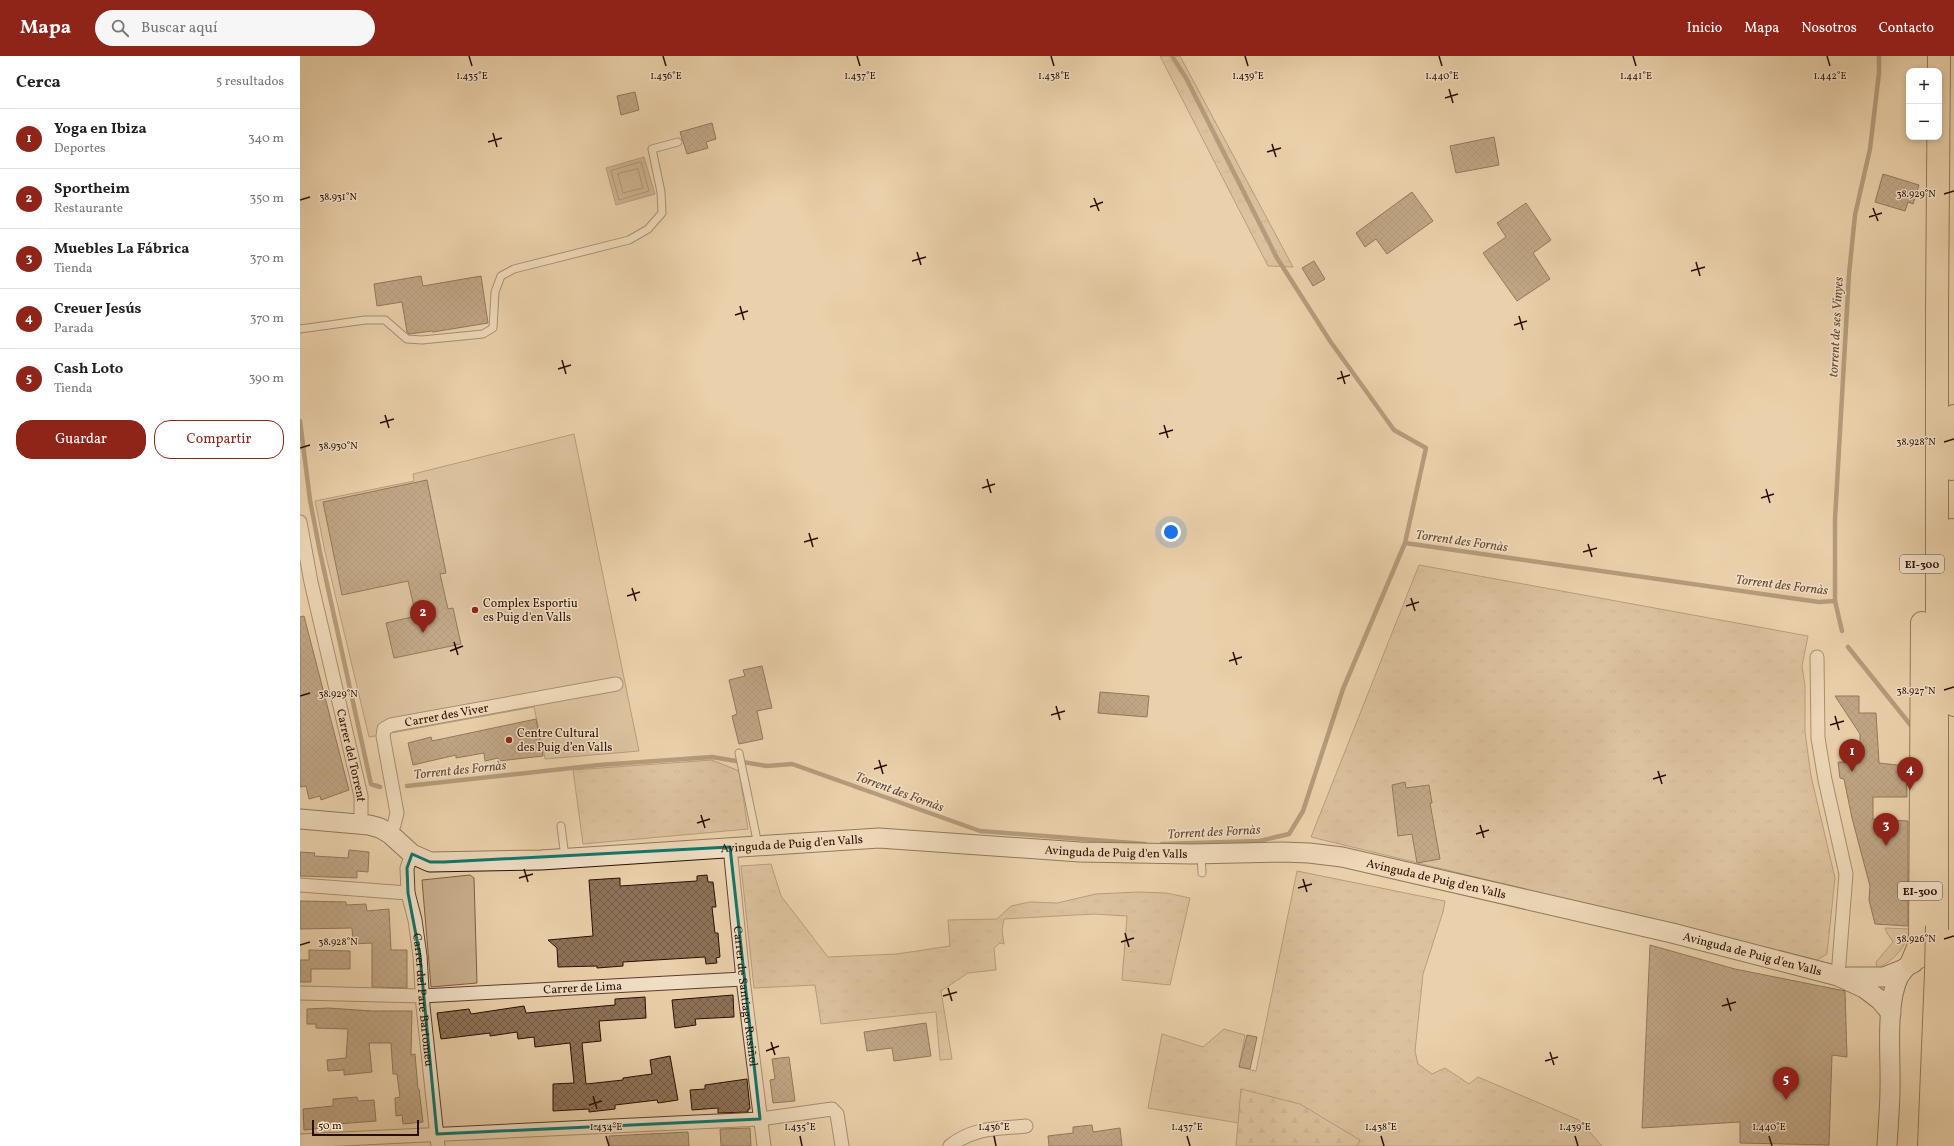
<!DOCTYPE html>
<html lang="es">
<meta charset="utf-8">
<style>
:root{--surface:#fff;--page:#f6f6f6;--text:#222;--muted:#767676;--line:#e0e0e0;--accent:#8f2418}
body{margin:0;font-family:Vollkorn,serif;background:var(--page);color:var(--text)}
.controls{position:absolute;right:12px;top:12px;display:grid;overflow:hidden;border-radius:8px;box-shadow:0 2px 6px #0003}
.controls button{width:36px;height:36px;display:grid;place-items:center;padding:0;border:0;border-bottom:1px solid var(--line);background:var(--surface);color:var(--text);font:20px sans-serif}
.scale{position:absolute;left:12px;bottom:10px;width:107px;box-sizing:border-box;padding-left:4px;border:2px solid #290e00;border-top:0;font-size:11px;line-height:14px;white-space:nowrap;color:#290e00;-webkit-text-stroke:3px #f2e1c8;paint-order:stroke}
.you{position:absolute;left:871px;top:476px;width:14px;height:14px;margin:-10px;border:3px solid #fff;border-radius:50%;background:#1a73e8;box-shadow:0 0 0 6px #1a73e833}
.badge{display:grid;place-items:center;width:26px;height:26px;border-radius:50%;background:var(--accent);color:#fff;font-size:13px;font-weight:700}
.pin{position:absolute;translate:-50% -33px;filter:drop-shadow(0 1px 2px #0008)}
.pin::after{content:'';position:absolute;top:21px;width:14px;height:12px;background:inherit;clip-path:polygon(0 0,100% 0,50% 100%)}
.list{margin:0;padding:0;list-style:none}
h2{display:flex;justify-content:space-between;align-items:center;height:52px;margin:0;padding:0 16px;font-size:17px}
h2 small{font-size:13px;font-weight:400;color:var(--muted)}
.list li{display:grid;grid-template-columns:26px 1fr auto;gap:12px;align-items:center;box-sizing:border-box;height:60px;padding:0 16px;border-top:1px solid var(--line)}
.list b{display:block;font-size:15px;white-space:nowrap}
.list p{margin:0;font-size:13px;white-space:nowrap;color:var(--muted)}
.list em{font-size:13px;font-style:normal;color:var(--muted)}
.actions{display:flex;gap:8px;padding:12px 16px}
.actions a{flex:1;padding:9px 0;border:1px solid var(--accent);border-radius:16px;text-align:center;font-size:14px;color:var(--accent)}
.actions .main{background:var(--accent);color:#fff}
.icon{flex:none;width:22px;height:22px;fill:none;stroke:currentColor;stroke-width:2;stroke-linecap:round;stroke-linejoin:round}
.map{position:relative;flex:none;width:1654px;height:1090px;overflow:hidden}
header{display:flex;align-items:center;gap:24px;box-sizing:border-box;height:56px;padding:0 20px;background:var(--accent);color:#fff}
header strong{font-size:19px}
nav{display:flex;gap:22px;margin-inline-start:auto;font-size:14px}
.search{width:280px;height:36px;background:var(--page);display:flex;align-items:center;gap:10px;box-sizing:border-box;padding:0 14px;border-radius:22px;color:var(--muted);font-size:15px}
main{display:flex}
aside{flex:1;background:var(--surface)}
.map>svg:first-child{display:block}
</style>
<header>
<strong>Mapa</strong>
<div class="search"><svg class="icon" aria-label="search" viewBox="0 0 24 24"><circle cx="10" cy="10" r="6"/><path d="M15 15l6 6"/></svg>Buscar aquí</div>
<nav><a>Inicio</a><a>Mapa</a><a>Nosotros</a><a>Contacto</a></nav>
</header>
<main>
<aside>
<h2>Cerca<small>5 resultados</small></h2>
<ul class="list">
<li><span class="badge">1</span><div><b>Yoga en Ibiza</b><p>Deportes</p></div><em>340 m</em></li>
<li><span class="badge">2</span><div><b>Sportheim</b><p>Restaurante</p></div><em>350 m</em></li>
<li><span class="badge">3</span><div><b>Muebles La Fábrica</b><p>Tienda</p></div><em>370 m</em></li>
<li><span class="badge">4</span><div><b>Creuer Jesús</b><p>Parada</p></div><em>370 m</em></li>
<li><span class="badge">5</span><div><b>Cash Loto</b><p>Tienda</p></div><em>390 m</em></li>
</ul>
<div class="actions"><a class="main">Guardar</a><a>Compartir</a></div>
</aside>
<div class="map">
<svg width="1654" height="1090" viewBox="0 0 1654 1090">
<defs>
<pattern id="grass-tufts" width="24" height="20" patternUnits="userSpaceOnUse"><rect width="24" height="20" fill="#cab08e"/><path d="M3 7l-1-3M5 7V3M7 7l1-3M15 17l-1-3M17 17v-4M19 17l1-3" fill="none" stroke="#ae9679"/></pattern>
<pattern id="forest-firs" width="22" height="20" patternUnits="userSpaceOnUse"><rect width="22" height="20" fill="#cab08e"/><path d="M5 1l3.5 6h-7zM16 11l3.5 6h-7z" fill="#ae9679"/></pattern>
<pattern id="building-cross-hatch" width="8" height="8" patternUnits="userSpaceOnUse"><rect width="8" height="8" fill="#8e7359"/><path d="M0 0l8 8M0 8l8-8" fill="none" stroke="#745d47"/></pattern>
</defs>
<rect width="100%" height="100%" fill="#ebd1ab"/>
<filter id="stains"><feTurbulence type="fractalNoise" baseFrequency=".005" numOctaves="4"/><feColorMatrix values="0 0 0 0 .2 0 0 0 0 .09 0 0 0 0 .02 0 0 0 .5 -.17"/></filter>
<radialGradient id="worn" r=".72"><stop offset=".6" stop-color="#630" stop-opacity="0"/><stop offset="1" stop-color="#630" stop-opacity=".3"/></radialGradient>
<!-- grass -->
<path fill="url(#grass-tufts)" stroke="#7a5f47" d="M 860,0 L 880,0 L 993,211 L 968,210 Z
M 1119,509 L 1508,580 L 1502,610 L 1505,630 L 1505,676 L 1511,720 L 1535,822 L 1527,898 L 1517,904 L 1011,781 Z
M 412,704 L 439,715 L 448,773 L 283,788 L 273,714 Z
M 471,808 L 481,840 L 528,901 L 597,898 L 650,890 L 648,864 L 697,863 L 711,850 L 730,846 L 757,847 L 796,838 L 838,836 L 866,837 L 890,842 L 870,929 L 822,924 L 827,860 L 794,858 L 704,863 L 702,874 L 704,888 L 700,887 L 694,892 L 696,914 L 668,917 L 641,935 L 652,1003 L 640,1004 L 636,956 L 521,968 L 515,929 L 454,932 L 441,810 Z
M 997,815 L 1145,845 L 1143,856 L 1123,918 L 1115,995 L 1118,1008 L 1132,1018 L 1145,1012 L 1169,1028 L 1178,1021 L 1279,1064 L 1302,1090 L 1057,1090 L 1060,1084 L 941,1033 L 939,1067 L 848,1052 L 862,978 L 903,991 L 924,973 L 945,979 L 939,1011 L 956,1015 Z"/>
<!-- forest -->
<path fill="url(#forest-firs)" stroke="#7a5f47" d="M 941,1033 L 1000,1048 L 1060,1084 L 1057,1090 L 936,1090 Z"/>
<!-- park -->
<path fill="#cab08e" stroke="#7a5f47" d="M 274,378 L 339,695 L 245,703 L 234,651 L 69,681 L 25,496 L 15,445 L 114,425 L 113,418 Z
M 170,819 L 174,822 L 177,927 L 131,931 L 122,824 Z
M 1585,872 L 1610,873 C 1607,890 1593,906 1577,912 L 1576,906 L 1593,886 L 1587,877 Z"/>
<!-- water -->
<path fill="#a98f71" stroke="#765b44" d="M 344,101 L 355,138 L 316,149 L 306,112 Z"/>
<g fill="none" stroke-linecap="round" stroke-linejoin="round">
<!-- shore -->
<path stroke="#694e38" stroke-width="1" d="M 341,106 L 349,135 L 319,144 L 311,115 Z
M 338,113 L 343,132 L 323,137 L 318,118 Z"/>
<!-- stream -->
<path stroke="#765b44" stroke-width="4.5" d="M 872,0 L 886,22 L 977,202 L 1030,285 L 1094,374 L 1126,392 L 1105,487
M 0,365 L 10,444 L 20,496 L 71,728 L 80,731
M 1542,575 L 1535,545 L 1535,463 L 1549,218 L 1555,159 L 1570,93 L 1579,17 L 1579,0
M 1548,591 L 1613,672
M 107,730 L 299,709 L 412,701 L 467,710 L 492,708 L 680,775 L 845,788
M 862,788 L 959,785 L 989,778 L 1003,755 L 1043,633 L 1105,487 L 1519,546 L 1535,545"/>
</g>
<!-- building -->
<path fill="url(#building-cross-hatch)" stroke="#290e00" d="M 335,36 L 339,54 L 321,59 L 317,40 Z
M 412,67 L 416,83 L 406,86 L 408,92 L 387,98 L 380,76 Z
M 1194,81 L 1199,109 L 1156,117 L 1150,90 Z
M 1583,118 L 1619,129 L 1613,148 L 1608,146 L 1605,155 L 1575,146 Z
M 1112,136 L 1133,165 L 1087,198 L 1076,183 L 1065,191 L 1056,177 Z
M 1226,147 L 1251,184 L 1233,197 L 1250,223 L 1217,245 L 1183,197 L 1206,181 L 1197,167 Z
M 1014,205 L 1025,223 L 1013,230 L 1002,212 Z
M 121,220 L 123,230 L 181,220 L 188,267 L 133,276 L 132,275 L 109,278 L 107,276 L 102,246 L 77,250 L 74,228 Z
M 127,424 L 146,517 L 140,518 L 148,553 L 153,552 L 161,588 L 94,602 L 86,567 L 116,560 L 108,525 L 42,539 L 23,446 Z
M 4,560 L 49,734 L 21,744 L 20,740 L 9,743 L 6,730 L 0,731 L 0,561 Z
M 462,610 L 472,652 L 457,655 L 463,683 L 439,688 L 432,660 L 437,658 L 429,624 L 445,620 L 443,614 Z
M 800,636 L 849,640 L 847,661 L 798,657 Z
M 1535,640 L 1559,640 L 1559,657 L 1576,657 L 1579,707 L 1606,710 L 1607,741 L 1573,741 L 1573,763 L 1608,765 L 1608,870 L 1575,868 L 1569,844 L 1570,830 L 1552,762 L 1544,723 L 1540,722 L 1538,706 L 1560,707 L 1560,678 Z
M 236,663 L 243,700 L 199,705 L 198,702 L 185,705 L 184,697 L 156,702 L 156,699 L 113,709 L 108,687 L 131,681 L 132,685 Z
M 1105,726 L 1106,732 L 1129,729 L 1132,747 L 1130,747 L 1140,803 L 1117,807 L 1112,778 L 1098,780 L 1092,729 Z
M 49,794 L 69,796 L 68,816 L 57,815 L 57,822 L 0,820 L 0,796 L 15,797 L 14,800 L 48,802 Z
M 407,819 L 408,826 L 413,826 L 416,851 L 412,851 L 415,877 L 418,877 L 420,901 L 416,902 L 417,907 L 406,908 L 405,901 L 323,906 L 323,910 L 297,912 L 297,910 L 258,911 L 257,892 L 248,884 L 293,880 L 289,824 L 320,822 L 320,830 L 397,825 L 397,820 Z
M 0,845 L 46,846 L 46,849 L 66,848 L 67,855 L 89,853 L 91,894 L 107,894 L 107,932 L 72,931 L 72,887 L 53,888 L 52,872 L 0,873 Z
M 1350,889 L 1435,913 L 1545,935 L 1547,1001 L 1532,999 L 1529,1089 L 1440,1087 L 1440,1066 L 1342,1072 Z
M 9,894 L 50,895 L 50,913 L 11,913 L 11,926 L 0,926 L 0,904 L 9,904 Z
M 433,939 L 434,961 L 395,963 L 396,969 L 375,972 L 372,944 Z
M 345,941 L 346,962 L 299,965 L 301,985 L 282,987 L 286,1028 L 323,1024 L 323,1022 L 352,1018 L 350,1004 L 370,1000 L 378,1044 L 358,1047 L 357,1044 L 315,1049 L 315,1053 L 289,1056 L 289,1053 L 253,1055 L 253,1028 L 274,1027 L 270,987 L 235,991 L 234,981 L 218,983 L 217,976 L 190,980 L 190,977 L 141,983 L 137,957 L 169,953 L 171,958 L 224,950 L 226,957 L 315,949 L 315,943 Z
M 28,952 L 72,955 L 112,955 L 111,999 L 115,998 L 118,1033 L 119,1033 L 123,1066 L 103,1068 L 102,1059 L 96,1060 L 95,1042 L 100,1041 L 97,1018 L 93,1018 L 91,987 L 69,987 L 72,1016 L 44,1019 L 44,1014 L 28,1015 L 27,1004 L 46,1002 L 48,973 L 16,972 L 16,968 L 7,968 L 7,953 Z
M 626,967 L 631,1000 L 594,1005 L 592,992 L 567,995 L 564,976 Z
M 947,979 L 957,981 L 950,1013 L 939,1011 Z
M 489,1001 L 495,1045 L 473,1047 L 470,1024 L 475,1023 L 472,1003 Z
M 447,1023 L 450,1053 L 448,1053 L 448,1056 L 418,1057 L 418,1052 L 392,1054 L 390,1034 L 405,1033 L 405,1029 Z
M 57,1041 L 58,1045 L 74,1044 L 76,1065 L 23,1069 L 23,1072 L 4,1074 L 3,1053 L 33,1050 L 33,1043 Z
M 792,1069 L 793,1076 L 820,1072 L 822,1090 L 749,1090 L 748,1080 L 773,1077 L 773,1071 Z
M 450,1072 L 451,1090 L 421,1090 L 420,1073 Z
M 388,1076 L 389,1090 L 309,1090 L 309,1080 Z"/>
<g fill="none" stroke-linecap="round" stroke-linejoin="round">
<defs>
<path id="lane" d="M 0,273 L 65,264 L 85,264 L 107,283 L 122,284 L 183,278 L 193,272 L 195,236 L 201,220 L 214,213 L 329,184 L 348,173 L 362,157 L 361,136 L 352,93 L 378,86
M 439,697 L 458,789
M 261,770 L 265,801
M 901,799 L 902,817"/>
<g id="street">
<path id="s1" d="M 0,466 L 11,526 L 61,740 L 61,769"/>
<path d="M 1517,601 L 1518,682 L 1525,724 L 1546,818 L 1538,920"/>
<path id="s2" d="M 90,778 L 94,769 L 97,757 L 83,680 L 84,673 L 91,669 L 316,628"/>
<path id="s3" d="M 430,791 L 443,923 L 464,1090"/>
<path id="s4" d="M 112,798 L 107,812 L 108,837 L 115,864 L 120,900 L 123,950 L 138,1090"/>
<path d="M 0,829 L 108,837"/>
<path id="s5" d="M 0,937 L 122,940 L 443,923"/>
<path d="M 0,1085 L 460,1063 L 532,1053 L 537,1058 L 542,1090"/>
<path d="M 650,1090 C 674,1071 697,1073 726,1070"/>
</g>
<g id="secondary">
<path id="s6" d="M 0,763 L 69,769 L 80,772 L 90,778 L 112,798 L 130,806 L 241,804 L 579,782 L 780,796 L 892,798 L 982,796 L 1009,797 L 1042,801 L 1372,877 L 1538,920 L 1564,932 L 1580,944 L 1591,957"/>
<path d="M 1547,921 L 1584,921 L 1604,913"/>
<path d="M 1587,1090 C 1588,1071 1590,1051 1590,1032 C 1591,1001 1585,948 1599,920 C 1605,910 1614,904 1625,900"/>
</g>
<path id="highway" d="M 1652,413 L 1654,360
M 1652,474 L 1654,649
M 1637,870 L 1637,254 L 1639,0
M 1612,906 L 1620,887 L 1622,567
M 1629,1090 L 1636,917
M 1647,1090 L 1653,916"/>
</defs>
<!-- lane casing -->
<use href="#lane" stroke="#5a3f2b" stroke-width="9"/>
<!-- street casing -->
<use href="#street" stroke="#5a3f2b" stroke-width="15"/>
<!-- secondary casing -->
<use href="#secondary" stroke="#290e00" stroke-width="21"/>
<!-- highway casing -->
<use href="#highway" stroke="#290e00" stroke-width="24"/>
<!-- lane -->
<use href="#lane" stroke="#f2e1c8" stroke-width="7"/>
<!-- street -->
<use href="#street" stroke="#f2e1c8" stroke-width="13"/>
<!-- secondary -->
<use href="#secondary" stroke="#f2e1c8" stroke-width="19"/>
<!-- highway -->
<use href="#highway" stroke="#ebd1ab" stroke-width="22"/>
<defs>
<path id="highway-bridge" d="M 1653,916 L 1654,883
M 1636,917 L 1637,870"/>
</defs>
<!-- highway-bridge casing -->
<use href="#highway-bridge" stroke="#290e00" stroke-width="24" stroke-linecap="butt"/>
<!-- highway-bridge -->
<use href="#highway-bridge" stroke="#ebd1ab" stroke-width="22"/>
</g>
<!-- marked area -->
<path d="M0 0H1654V1090H0ZM 430,791 L 460,1063 L 137,1078 L 120,900 L 108,837 L 107,812 L 112,798 L 130,806 L 144,806 Z" fill="#ebd1ab" fill-opacity=".55" fill-rule="evenodd"/>
<path fill="none" stroke="#0f766e" stroke-width="3" stroke-linejoin="round" d="M 430,791 L 460,1063 L 137,1078 L 120,900 L 108,837 L 107,812 L 112,798 L 130,806 L 144,806 Z"/>
<!-- ticks -->
<path fill="none" stroke="#290e00" stroke-width="1.5" d="M 169,0 L 172,10M 363,0 L 366,10M 557,0 L 560,10M 751,0 L 754,10M 945,0 L 948,10M 1139,0 L 1142,10M 1333,0 L 1336,10M 1527,0 L 1530,10M 1149,33 L 1153,47M 1145,42 L 1158,38M 193,77 L 197,91M 188,86 L 202,82M 972,88 L 976,101M 967,96 L 981,92M 1644,138 L 1654,135M 794,142 L 799,155M 0,144 L 10,141M 790,151 L 803,146M 1573,152 L 1578,165M 1569,161 L 1582,157M 617,196 L 621,209M 612,205 L 626,201M 1396,206 L 1400,220M 1391,215 L 1405,211M 440,250 L 444,264M 435,259 L 448,255M 1219,260 L 1223,274M 1214,269 L 1227,265M 262,304 L 266,318M 258,313 L 271,309M 1041,315 L 1045,328M 1037,323 L 1050,319M 85,359 L 89,372M 80,367 L 94,363M 864,369 L 868,382M 859,378 L 873,374M 1644,386 L 1654,383M 0,392 L 10,389M 687,423 L 691,437M 682,432 L 695,428M 1466,433 L 1470,447M 1461,442 L 1474,438M 509,477 L 513,491M 504,486 L 518,482M 1288,488 L 1292,501M 1283,496 L 1297,492M 332,532 L 336,545M 327,540 L 340,536M 1111,542 L 1115,555M 1106,550 L 1119,546M 154,586 L 158,599M 150,595 L 163,590M 933,596 L 937,609M 929,605 L 942,601M 1644,634 L 1654,631M 0,640 L 10,637M 756,650 L 760,664M 751,659 L 765,655M 1535,660 L 1539,674M 1530,669 L 1544,665M 579,704 L 583,718M 574,713 L 587,709M 1358,715 L 1362,728M 1353,723 L 1366,719M 401,759 L 405,772M 397,767 L 410,763M 1180,769 L 1184,782M 1176,778 L 1189,774M 224,813 L 228,826M 219,822 L 233,818M 1003,823 L 1007,836M 998,832 L 1012,828M 825,877 L 829,891M 1644,883 L 1654,880M 821,886 L 834,882M 0,889 L 10,886M 648,932 L 652,945M 643,940 L 657,936M 1427,942 L 1431,955M 1422,950 L 1436,946M 471,986 L 475,999M 466,995 L 479,990M 1250,996 L 1254,1009M 1245,1005 L 1258,1001M 293,1040 L 297,1053M 289,1049 L 302,1045M 306,1080 L 309,1090M 500,1080 L 502,1090M 694,1080 L 696,1090M 887,1080 L 890,1090M 1081,1080 L 1084,1090M 1275,1080 L 1278,1090M 1469,1080 L 1472,1090"/>
<!-- markers -->
<g fill="#8f2418" stroke="#f2e1c8" stroke-width="1.5">
<circle cx="175" cy="554" r="4"/>
<circle cx="209" cy="684" r="4"/>
</g>
<g text-anchor="middle" stroke-width="3" stroke-linejoin="round" paint-order="stroke">
<!-- shield labels -->
<g fill="#f2e1c8" stroke="#654d3c" stroke-width="1">
<rect x="1600" y="499" width="44" height="18" rx="3"/>
<rect x="1598" y="826" width="44" height="18" rx="3"/>
</g>
<g font-size="11" font-weight="bold" fill="#290e00">
<text x="1622" y="512">EI-300</text>
<text x="1620" y="839">EI-300</text>
</g>
<!-- poi labels -->
<g font-size="12" fill="#290e00" stroke="#f2e1c8" text-anchor="start">
<text x="183" y="551">Complex Esportiu<tspan x="183" dy="14">es Puig d'en Valls</tspan></text>
<text x="217" y="681">Centre Cultural<tspan x="217" dy="14">des Puig d’en Valls</tspan></text>
</g>
<!-- street labels -->
<g font-size="12" fill="#290e00" stroke="#f2e1c8">
<text dy="4" stroke="none"><textPath href="#s2" startOffset="172">Carrer des Viver</textPath></text>
<text dy="4" stroke="none"><textPath href="#s1" startOffset="239">Carrer del Torrent</textPath></text>
<text dy="4" stroke="none"><textPath href="#s6" startOffset="504">Avinguda de Puig d'en Valls</textPath></text>
<text dy="4" stroke="none"><textPath href="#s6" startOffset="829">Avinguda de Puig d'en Valls</textPath></text>
<text dy="4" stroke="none"><textPath href="#s6" startOffset="1152">Avinguda de Puig d'en Valls</textPath></text>
<text dy="4" stroke="none"><textPath href="#s6" startOffset="1477">Avinguda de Puig d'en Valls</textPath></text>
<text dy="4" stroke="none"><textPath href="#s5" startOffset="283">Carrer de Lima</textPath></text>
<text dy="4" stroke="none"><textPath href="#s3" startOffset="150">Carrer de Santiago Rusiñol</textPath></text>
<text dy="4" stroke="none"><textPath href="#s4" startOffset="148">Carrer del Pare Bartomeu</textPath></text>
</g>
<!-- water labels -->
<g font-size="13" font-style="italic" fill="#634833" stroke="#f2e1c8">
<text transform="translate(1535 271) rotate(-87)" y="5">torrent de ses Vinyes</text>
<text transform="translate(1162 484) rotate(8)" y="5">Torrent des Fornàs</text>
<text transform="translate(1482 528) rotate(7)" y="5">Torrent des Fornàs</text>
<text transform="translate(160 713) rotate(-6)" y="5">Torrent des Fornàs</text>
<text transform="translate(600 735) rotate(20)" y="5">Torrent des Fornàs</text>
<text transform="translate(914 775) rotate(-3)" y="5">Torrent des Fornàs</text>
</g>
</g>
<g font-size="10" text-anchor="middle" fill="#290e00" stroke="#f2e1c8" stroke-width="3" stroke-linejoin="round" paint-order="stroke">
<text x="172" y="23">1.435°E</text>
<text x="366" y="23">1.436°E</text>
<text x="560" y="23">1.437°E</text>
<text x="754" y="23">1.438°E</text>
<text x="948" y="23">1.439°E</text>
<text x="1142" y="23">1.440°E</text>
<text x="1336" y="23">1.441°E</text>
<text x="1530" y="23">1.442°E</text>
<text x="1616" y="141">38.929°N</text>
<text x="38" y="144">38.931°N</text>
<text x="1616" y="389">38.928°N</text>
<text x="38" y="393">38.930°N</text>
<text x="1616" y="638">38.927°N</text>
<text x="38" y="641">38.929°N</text>
<text x="1616" y="886">38.926°N</text>
<text x="38" y="889">38.928°N</text>
<text x="306" y="1074">1.434°E</text>
<text x="500" y="1074">1.435°E</text>
<text x="694" y="1074">1.436°E</text>
<text x="887" y="1074">1.437°E</text>
<text x="1081" y="1074">1.438°E</text>
<text x="1275" y="1074">1.439°E</text>
<text x="1469" y="1074">1.440°E</text>
</g>
<rect width="100%" height="100%" filter="url(#stains)"/>
<rect width="100%" height="100%" fill="url(#worn)"/>
</svg>
<div class="controls">
<button>+</button>
<button>−</button>
</div>
<div class="scale">50 m</div>
<div class="you"></div>
<div class="pin badge" style="left:1552px;top:716px">1</div>
<div class="pin badge" style="left:123px;top:577px">2</div>
<div class="pin badge" style="left:1586px;top:790px">3</div>
<div class="pin badge" style="left:1610px;top:734px">4</div>
<div class="pin badge" style="left:1486px;top:1044px">5</div>
</div>
</main>
